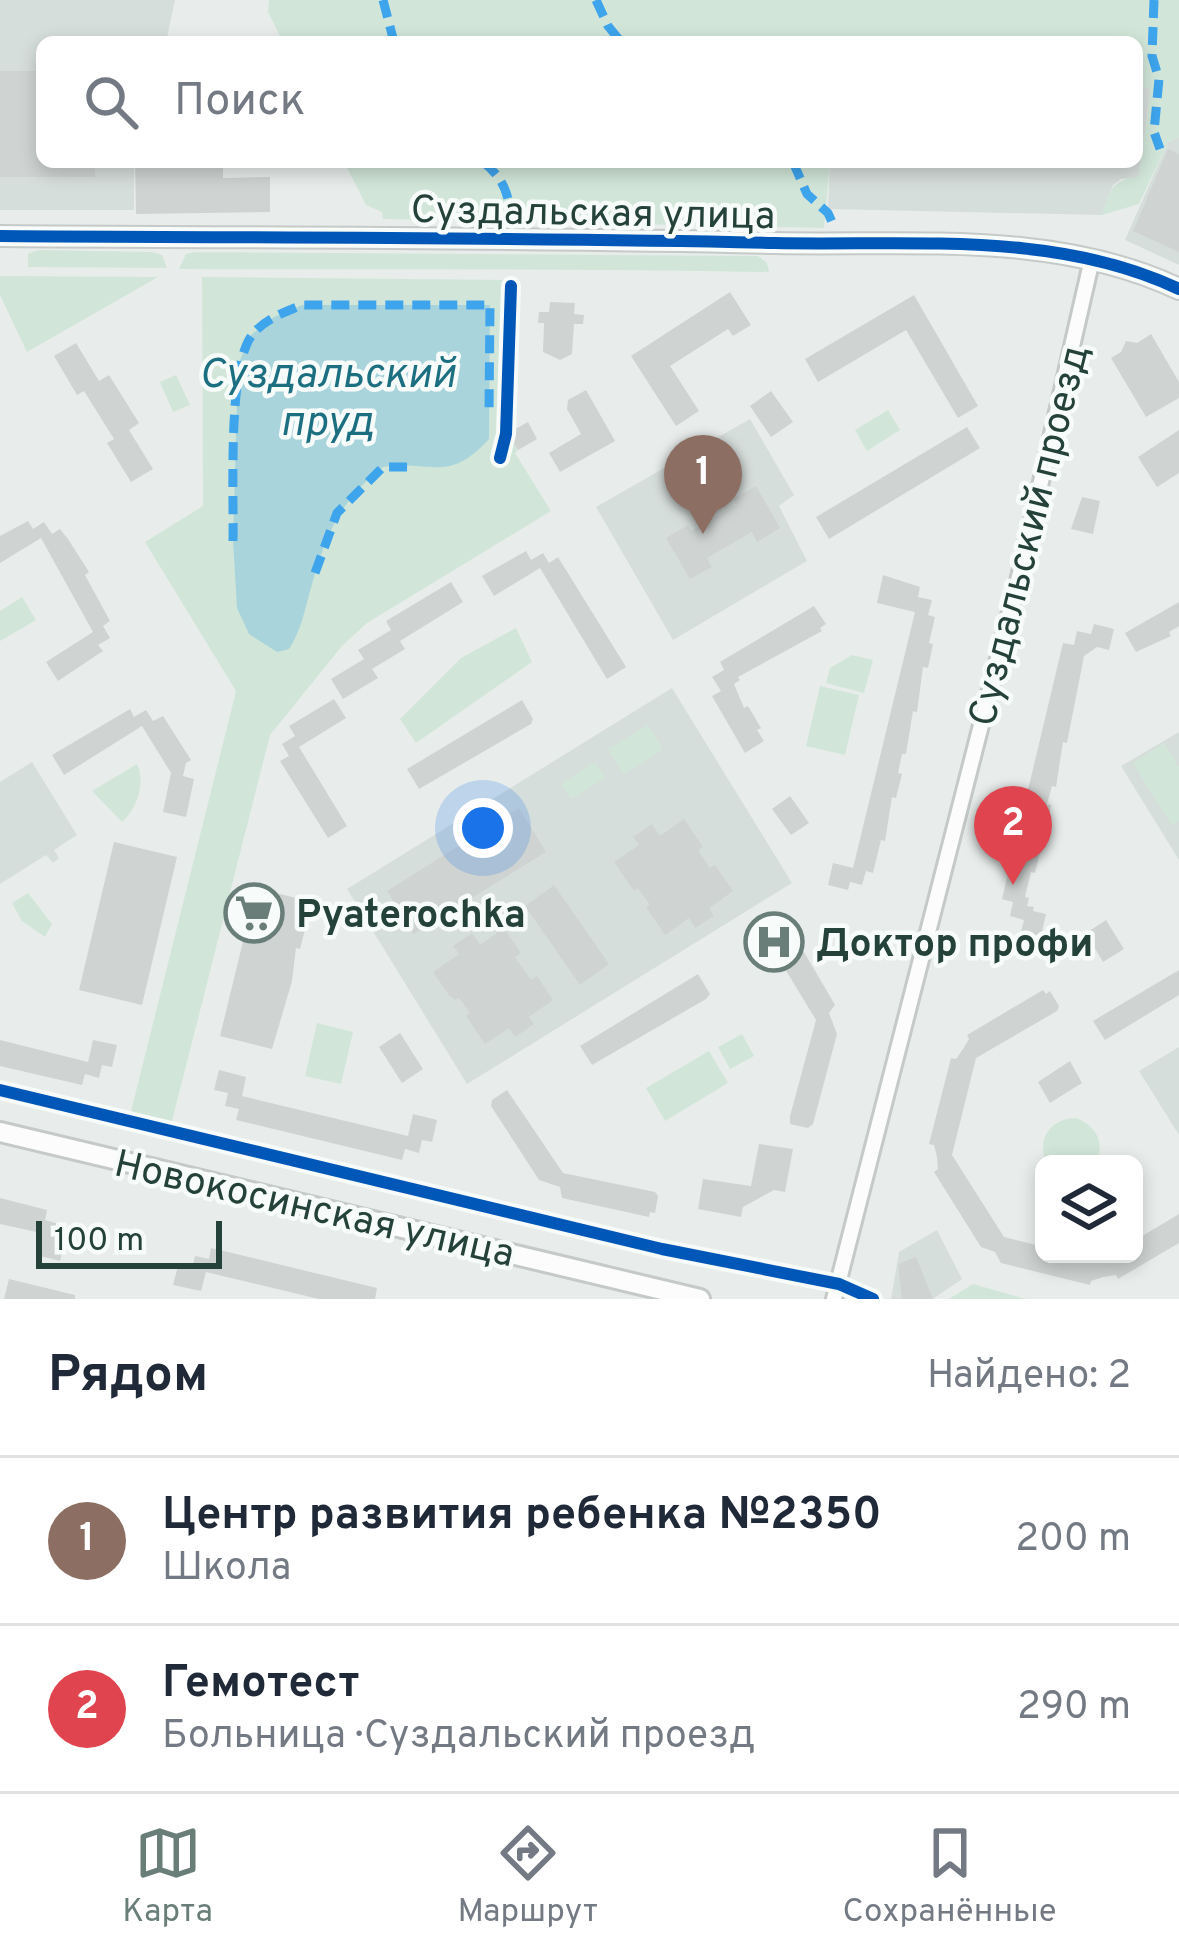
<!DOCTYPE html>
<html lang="ru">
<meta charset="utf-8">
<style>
:root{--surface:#fff;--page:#f6f6f7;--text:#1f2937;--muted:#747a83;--line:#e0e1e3;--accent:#697e78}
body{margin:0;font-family:Overpass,sans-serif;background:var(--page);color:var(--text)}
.controls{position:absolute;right:36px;bottom:36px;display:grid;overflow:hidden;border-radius:18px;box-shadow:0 6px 18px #0003}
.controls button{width:108px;height:108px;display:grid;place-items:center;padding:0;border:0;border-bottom:3px solid var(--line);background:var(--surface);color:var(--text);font:60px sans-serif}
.scale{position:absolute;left:36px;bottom:30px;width:186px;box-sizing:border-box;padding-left:12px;border:6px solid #24423a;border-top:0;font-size:33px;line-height:42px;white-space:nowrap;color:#24423a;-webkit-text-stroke:9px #f7fbf9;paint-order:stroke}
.you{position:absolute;left:483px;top:828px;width:42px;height:42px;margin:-30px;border:9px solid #fff;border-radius:50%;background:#1a73e8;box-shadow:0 0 0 18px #1a73e833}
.badge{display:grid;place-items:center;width:78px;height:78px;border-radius:50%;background:var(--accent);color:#fff;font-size:39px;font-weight:700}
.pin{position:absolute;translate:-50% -99px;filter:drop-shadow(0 3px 6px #0008)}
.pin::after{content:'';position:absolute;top:63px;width:42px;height:36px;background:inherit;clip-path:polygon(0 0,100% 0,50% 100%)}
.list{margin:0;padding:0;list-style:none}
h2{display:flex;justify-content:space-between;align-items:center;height:156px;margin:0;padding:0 48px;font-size:51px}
h2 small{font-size:39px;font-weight:400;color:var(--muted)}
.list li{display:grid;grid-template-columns:78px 1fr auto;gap:36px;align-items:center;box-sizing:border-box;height:168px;padding:0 48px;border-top:3px solid var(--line)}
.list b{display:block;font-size:45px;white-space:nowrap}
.list p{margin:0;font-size:39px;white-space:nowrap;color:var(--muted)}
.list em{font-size:39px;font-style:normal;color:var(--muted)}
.icon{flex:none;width:66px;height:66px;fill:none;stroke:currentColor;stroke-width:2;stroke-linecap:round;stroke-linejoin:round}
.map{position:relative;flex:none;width:1179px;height:1299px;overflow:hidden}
.search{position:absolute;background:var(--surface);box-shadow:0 6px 18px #0003;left:36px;right:36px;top:36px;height:132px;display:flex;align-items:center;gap:30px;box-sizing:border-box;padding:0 42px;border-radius:18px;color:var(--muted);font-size:45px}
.sheet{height:492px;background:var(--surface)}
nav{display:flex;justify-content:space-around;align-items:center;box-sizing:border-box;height:168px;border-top:3px solid var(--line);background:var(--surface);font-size:33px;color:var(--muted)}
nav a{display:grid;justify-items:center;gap:6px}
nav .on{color:var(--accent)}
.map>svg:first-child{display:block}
</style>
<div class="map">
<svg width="1179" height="1299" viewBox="0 0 1179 1299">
<rect width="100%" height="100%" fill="#e8edeb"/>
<!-- built -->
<path fill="#d6dedb" d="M 0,0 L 175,0 L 166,42 L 42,42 L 42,162 L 134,162 L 134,210 L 0,210 Z
M 1137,87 L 1151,88 L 1139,178 L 1121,179 L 1113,185 L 1102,215 L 828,209 L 830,162 L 1137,162 Z
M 1179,137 L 1179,265 L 1125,240 L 1168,142 Z
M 750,419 L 794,495 L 779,506 L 807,561 L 673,640 L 596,507 Z
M 672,688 L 792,883 L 467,1084 L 347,889 Z
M 1179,732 L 1179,860 L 1121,766 Z
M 32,762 L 77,835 L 54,850 L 59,858 L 53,863 L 46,855 L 0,884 L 0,782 Z
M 1179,1047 L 1179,1135 L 1139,1071 Z
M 937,1230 L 962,1279 L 933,1299 L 891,1299 L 899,1252 Z"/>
<!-- green -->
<path fill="#d1e6d8" d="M 269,0 L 1179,0 L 1179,137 L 1168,142 L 1139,204 L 1102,215 C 1112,189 1109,181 1139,177 L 1151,89 L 1137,87 L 1137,42 L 283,42 L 268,12 Z
M 344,162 L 830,162 L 824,228 L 383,219 L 382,212 L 366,205 Z
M 38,250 L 153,252 L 162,255 L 167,268 L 28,267 L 28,254 Z
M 195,252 L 758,256 L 767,263 L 769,272 C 573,268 376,270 179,269 L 186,254 Z
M 0,276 L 158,277 L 27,352 L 0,295 Z
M 202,277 L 514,280 L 508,433 L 518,450 L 515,453 L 551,511 L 367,623 L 342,646 L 270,735 L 171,1125 L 130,1115 L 236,691 L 145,542 L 203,506 Z
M 176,375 L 190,405 L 173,412 L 160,382 Z
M 888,410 L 900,430 L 867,451 L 855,430 Z
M 22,597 L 36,620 L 0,641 L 0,611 Z
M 516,628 L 532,662 L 416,743 L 400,719 L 461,658 Z
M 852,655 L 873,660 L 864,693 L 826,683 L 830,668 Z
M 820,686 L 859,695 L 845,755 L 806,746 Z
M 648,725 L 663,750 L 623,774 L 608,749 Z
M 1164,743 L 1179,767 L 1179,821 L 1172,826 L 1133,763 Z
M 595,762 L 605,778 L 571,799 L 561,784 Z
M 137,764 C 146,782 137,809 122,822 L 92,791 Z
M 28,893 L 52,924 L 45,937 L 22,921 L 12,903 Z
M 317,1023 L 353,1032 L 341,1084 L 305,1076 Z
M 742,1034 L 754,1056 L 730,1069 L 718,1047 Z
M 709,1051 L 728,1083 L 665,1121 L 646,1088 Z
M 1076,1118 C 1097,1126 1105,1143 1096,1163 L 1047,1164 C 1036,1140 1049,1119 1076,1118 Z
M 973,1284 L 1026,1299 L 949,1299 Z"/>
<!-- water -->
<path fill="#a9d4db" d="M 302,305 L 490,305 L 489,439 C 448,484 432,460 383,467 C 336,504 324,540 309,595 C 304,614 300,632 289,649 L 277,652 L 249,634 L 237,608 L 233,541 L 238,365 L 251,335 L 274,317 Z"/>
<!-- building -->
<path fill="#cfd4d2" d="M 0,71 L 42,71 L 42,162 L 95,162 L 95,177 L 0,177 Z
M 1168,149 L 1179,154 L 1179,252 L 1133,231 Z
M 135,162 L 223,162 L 223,178 L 270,177 L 270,212 L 136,214 Z
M 730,292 L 751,325 L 733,336 L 728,329 L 670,366 L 699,411 L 676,426 L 631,356 Z
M 914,295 L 978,406 L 958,418 L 906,330 L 818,382 L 805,359 Z
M 550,302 L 575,303 L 574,314 L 584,315 L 583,324 L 574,324 L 572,354 L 560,360 L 543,352 L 544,323 L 538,323 L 539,312 L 549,312 Z
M 1151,334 L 1179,382 L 1179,398 L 1146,417 L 1111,358 L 1121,352 L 1126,341 L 1137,343 Z
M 76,343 L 99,381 L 109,375 L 139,423 L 129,430 L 153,469 L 131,482 L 107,443 L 114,439 L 84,391 L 77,395 L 54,356 Z
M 586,390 L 615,441 L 560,472 L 549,453 L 581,434 L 567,409 L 568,400 Z
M 771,391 L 793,422 L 771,437 L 750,406 Z
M 528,422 L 537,439 L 518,450 L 508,433 Z
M 967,427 L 980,448 L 829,539 L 816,517 Z
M 1179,430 L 1179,473 L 1157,487 L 1138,457 Z
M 756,486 L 780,528 L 757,542 L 752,532 L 707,558 L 712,567 L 690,579 L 666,538 L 688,525 L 691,531 L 736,505 L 733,499 Z
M 1082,497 L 1100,501 L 1093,534 L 1071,529 Z
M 28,521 L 33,529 L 44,522 L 52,534 L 60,529 L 68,539 L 89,572 L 85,575 L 110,621 L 103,626 L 110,638 L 98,645 L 103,651 L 58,681 L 46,662 L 93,632 L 41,538 L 0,563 L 0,536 Z
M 526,551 L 531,560 L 543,553 L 549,563 L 558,557 L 626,667 L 607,679 L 540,568 L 494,596 L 482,576 Z
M 883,575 L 920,587 L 918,597 L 932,600 L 928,615 L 935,617 L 929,643 L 933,644 L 928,668 L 923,667 L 917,712 L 913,711 L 906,754 L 902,754 L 898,773 L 902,774 L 896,798 L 892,797 L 885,841 L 881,840 L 873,873 L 866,871 L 862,885 L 850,882 L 848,890 L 828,885 L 833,863 L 853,868 L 915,612 L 877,603 Z
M 451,582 L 463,602 L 400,641 L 405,649 L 372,669 L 378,678 L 343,699 L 331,679 L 364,659 L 358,650 L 391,630 L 386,621 Z
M 1179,602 L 1179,626 L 1169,632 L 1171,636 L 1136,652 L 1125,633 Z
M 814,606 L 826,624 L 820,628 L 822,631 L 738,677 L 740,680 L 734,684 L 744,708 L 748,706 L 761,728 L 757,730 L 764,741 L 745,753 L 712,696 L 721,691 L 712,677 L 724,670 L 720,662 Z
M 1094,624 L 1114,629 L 1109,650 L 1097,647 L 1084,656 L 1067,743 L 1063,742 L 1056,787 L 1052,786 L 1047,804 L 1051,805 L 1046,829 L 1042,828 L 1037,847 L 1041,848 L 1035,873 L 1031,872 L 1025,897 L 1029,898 L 1027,906 L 1034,907 L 1033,911 L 1046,914 L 1041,936 L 1021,932 L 1024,920 L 1010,916 L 1013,902 L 1002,899 L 1063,643 L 1074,645 L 1077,631 L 1091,634 Z
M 334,699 L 346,718 L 299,747 L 347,826 L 328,838 L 280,761 L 289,756 L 282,744 L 295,736 L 289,726 Z
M 522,700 L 533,719 L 531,724 L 419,789 L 407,769 Z
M 130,709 L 134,717 L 146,710 L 153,721 L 163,716 L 191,760 L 186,763 L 183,776 L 194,779 L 186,817 L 163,812 L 171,773 L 142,726 L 64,775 L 52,755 Z
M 790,796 L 809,823 L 791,835 L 772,809 Z
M 519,808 L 546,852 L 414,934 L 387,891 Z
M 684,819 L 703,847 L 698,850 L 710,868 L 715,865 L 733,891 L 709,908 L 714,916 L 695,928 L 689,918 L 665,935 L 646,907 L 650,905 L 638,888 L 634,891 L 614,862 L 639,845 L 633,837 L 652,824 L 660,836 Z
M 114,842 L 177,857 L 142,1005 L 79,990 Z
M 554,885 L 609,964 L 580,985 L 525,906 Z
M 256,888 L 312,902 L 300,949 L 296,948 L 292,981 L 272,1049 L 220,1036 Z
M 1106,920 L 1124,949 L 1103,962 L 1086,933 Z
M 784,927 L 786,931 L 790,928 L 835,1005 L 829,1013 L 837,1034 L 813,1124 L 808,1128 L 790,1124 L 790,1116 L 816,1020 L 768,941 L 769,935 Z
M 504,928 L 521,953 L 515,957 L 531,980 L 537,976 L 553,1000 L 529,1017 L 534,1024 L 515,1037 L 509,1028 L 485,1044 L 466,1016 L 470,1013 L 459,998 L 455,1000 L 449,995 L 433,972 L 459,954 L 453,946 L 472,933 L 480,945 Z
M 1179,970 L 1179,995 L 1105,1040 L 1093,1021 Z
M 698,974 L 710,994 L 706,999 L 592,1065 L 580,1046 Z
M 1043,990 L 1046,994 L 1050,991 L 1059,1006 L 1057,1011 L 976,1058 L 952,1155 L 1004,1237 L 1044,1247 L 1044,1254 L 1067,1254 L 1100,1262 L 1110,1254 L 1134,1254 L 1134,1241 L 1179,1214 L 1179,1243 L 1118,1279 L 1116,1275 L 1103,1277 L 1091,1281 L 1090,1285 L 1001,1263 L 995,1252 L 981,1247 L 934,1172 L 938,1169 L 937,1157 L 934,1145 L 929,1144 L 951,1058 L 956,1059 L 963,1049 L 969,1039 L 967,1035 Z
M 400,1033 L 423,1069 L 402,1083 L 379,1047 Z
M 0,1040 L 88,1062 L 93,1040 L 117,1045 L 112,1067 L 102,1065 L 99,1078 L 85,1074 L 82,1085 L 0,1066 Z
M 1070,1061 L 1082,1083 L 1050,1103 L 1038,1082 Z
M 219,1070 L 246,1077 L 242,1096 L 408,1136 L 413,1114 L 437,1120 L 432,1142 L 422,1140 L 419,1153 L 405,1149 L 402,1160 L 236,1120 L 239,1109 L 225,1106 L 228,1093 L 214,1090 Z
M 507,1090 L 563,1173 L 655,1192 L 658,1196 L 655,1213 L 650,1212 L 649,1217 L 562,1198 L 560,1187 L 539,1180 L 491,1106 L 492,1100 Z
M 759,1144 L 793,1149 L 785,1192 L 774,1190 L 743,1207 L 741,1217 L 698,1209 L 703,1179 L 751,1186 Z
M 0,1198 L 47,1210 L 45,1220 L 59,1224 L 56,1237 L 65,1239 L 60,1261 L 36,1255 L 41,1233 L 0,1224 Z
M 211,1248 L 377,1288 L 375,1299 L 319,1299 L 206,1272 L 201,1291 L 173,1285 L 178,1266 L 192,1269 L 195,1256 L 209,1259 Z
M 916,1257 L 933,1299 L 902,1299 L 898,1264 Z
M 9,1279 L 75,1295 L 75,1299 L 4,1299 Z"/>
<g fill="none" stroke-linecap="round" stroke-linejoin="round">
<defs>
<path id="minor" d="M 834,1299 L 1021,569 L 1092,259"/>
<path id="tertiary" d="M 0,236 C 258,238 517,237 775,243 C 909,246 1055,230 1179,289
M 0,1132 L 700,1299"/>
</defs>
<!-- minor casing -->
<use href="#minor" stroke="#c5cac8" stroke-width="20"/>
<!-- tertiary casing -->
<use href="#tertiary" stroke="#c5cac8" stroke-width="24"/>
<!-- minor -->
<use href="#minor" stroke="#fcfcfc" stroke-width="14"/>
<!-- tertiary -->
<use href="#tertiary" stroke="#fcfcfc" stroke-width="18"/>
<!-- quiet -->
<path stroke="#3ea4ec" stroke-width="9" stroke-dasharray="18 9" stroke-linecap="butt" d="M 383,0 L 394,42
M 596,0 L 608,26 L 621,42
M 1154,0 L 1152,56 L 1159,79 L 1154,132 L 1160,149
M 483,162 C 505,179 510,197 511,224
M 793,162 L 807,194 L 828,213 L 835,229
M 233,541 C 234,497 227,363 253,334 C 265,319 285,312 302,305 L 490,305 L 489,413
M 315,573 L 337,513 L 383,467 L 411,467"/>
<defs>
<path id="cycleway" d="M 0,236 C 258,238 517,237 775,243 C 909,246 1055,230 1179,289
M 500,458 L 506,434 L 511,286
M 0,1090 L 662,1249 L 839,1284 L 873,1299"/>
</defs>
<!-- cycleway casing -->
<use href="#cycleway" stroke="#f7fbf9" stroke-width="20"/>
<!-- cycleway -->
<use href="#cycleway" stroke="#0057b8" stroke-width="12"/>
</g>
<!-- icons -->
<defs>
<symbol id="supermarket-ring" viewBox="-11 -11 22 22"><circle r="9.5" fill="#f7fbf9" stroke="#697e78" stroke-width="1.5"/><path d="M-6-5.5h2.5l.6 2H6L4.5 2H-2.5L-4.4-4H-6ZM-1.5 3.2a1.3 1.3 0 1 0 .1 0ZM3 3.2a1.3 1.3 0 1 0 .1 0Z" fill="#697e78"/></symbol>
<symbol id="hospital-ring" viewBox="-11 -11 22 22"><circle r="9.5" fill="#f7fbf9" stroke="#697e78" stroke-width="1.5"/><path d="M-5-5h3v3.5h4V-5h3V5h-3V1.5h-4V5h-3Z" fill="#697e78"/></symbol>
</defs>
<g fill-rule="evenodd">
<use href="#supermarket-ring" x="221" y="880" width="66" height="66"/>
<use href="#hospital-ring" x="741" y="909" width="66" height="66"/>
</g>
<g text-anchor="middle" stroke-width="9" stroke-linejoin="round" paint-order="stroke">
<!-- street labels -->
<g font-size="39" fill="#24423a" stroke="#f7fbf9">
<text transform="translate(593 211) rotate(1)" y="14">Суздальская улица</text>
<text transform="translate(1027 535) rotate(-76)" y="14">Суздальский проезд</text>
<text transform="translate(315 1207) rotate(13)" y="14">Новокосинская улица</text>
</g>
<!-- poi labels -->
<g font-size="39" font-weight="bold" fill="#24423a" stroke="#f7fbf9" text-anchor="start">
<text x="296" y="927">Pyaterochka</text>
<text x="816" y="956">Доктор профи</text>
</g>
<!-- water labels -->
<g font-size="42" font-style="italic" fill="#1c6f80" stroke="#f7fbf9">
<text x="327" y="387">Суздальский<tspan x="327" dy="48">пруд</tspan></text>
</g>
</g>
</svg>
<div class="controls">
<button><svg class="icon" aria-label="layers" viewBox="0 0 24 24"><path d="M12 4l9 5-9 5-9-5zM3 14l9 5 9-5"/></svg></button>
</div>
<div class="scale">100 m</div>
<div class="you"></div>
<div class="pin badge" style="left:703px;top:534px;background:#8d6e63">1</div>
<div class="pin badge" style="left:1013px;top:885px;background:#e0444e">2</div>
<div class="search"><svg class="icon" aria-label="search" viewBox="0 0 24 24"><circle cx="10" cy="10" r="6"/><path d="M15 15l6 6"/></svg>Поиск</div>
</div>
<section class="sheet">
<h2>Рядом<small>Найдено: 2</small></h2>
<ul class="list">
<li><span class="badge" style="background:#8d6e63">1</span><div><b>Центр развития ребенка №2350</b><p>Школа</p></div><em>200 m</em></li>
<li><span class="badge" style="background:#e0444e">2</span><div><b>Гемотест</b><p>Больница · Суздальский проезд</p></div><em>290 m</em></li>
</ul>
</section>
<nav>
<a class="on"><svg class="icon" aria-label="map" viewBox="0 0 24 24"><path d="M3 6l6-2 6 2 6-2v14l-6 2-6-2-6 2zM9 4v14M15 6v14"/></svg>Карта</a>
<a><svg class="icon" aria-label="directions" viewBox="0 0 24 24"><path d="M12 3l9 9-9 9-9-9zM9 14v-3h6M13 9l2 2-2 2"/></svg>Маршрут</a>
<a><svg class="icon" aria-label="saved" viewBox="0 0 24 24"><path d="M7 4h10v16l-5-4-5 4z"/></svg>Сохранённые</a>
</nav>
